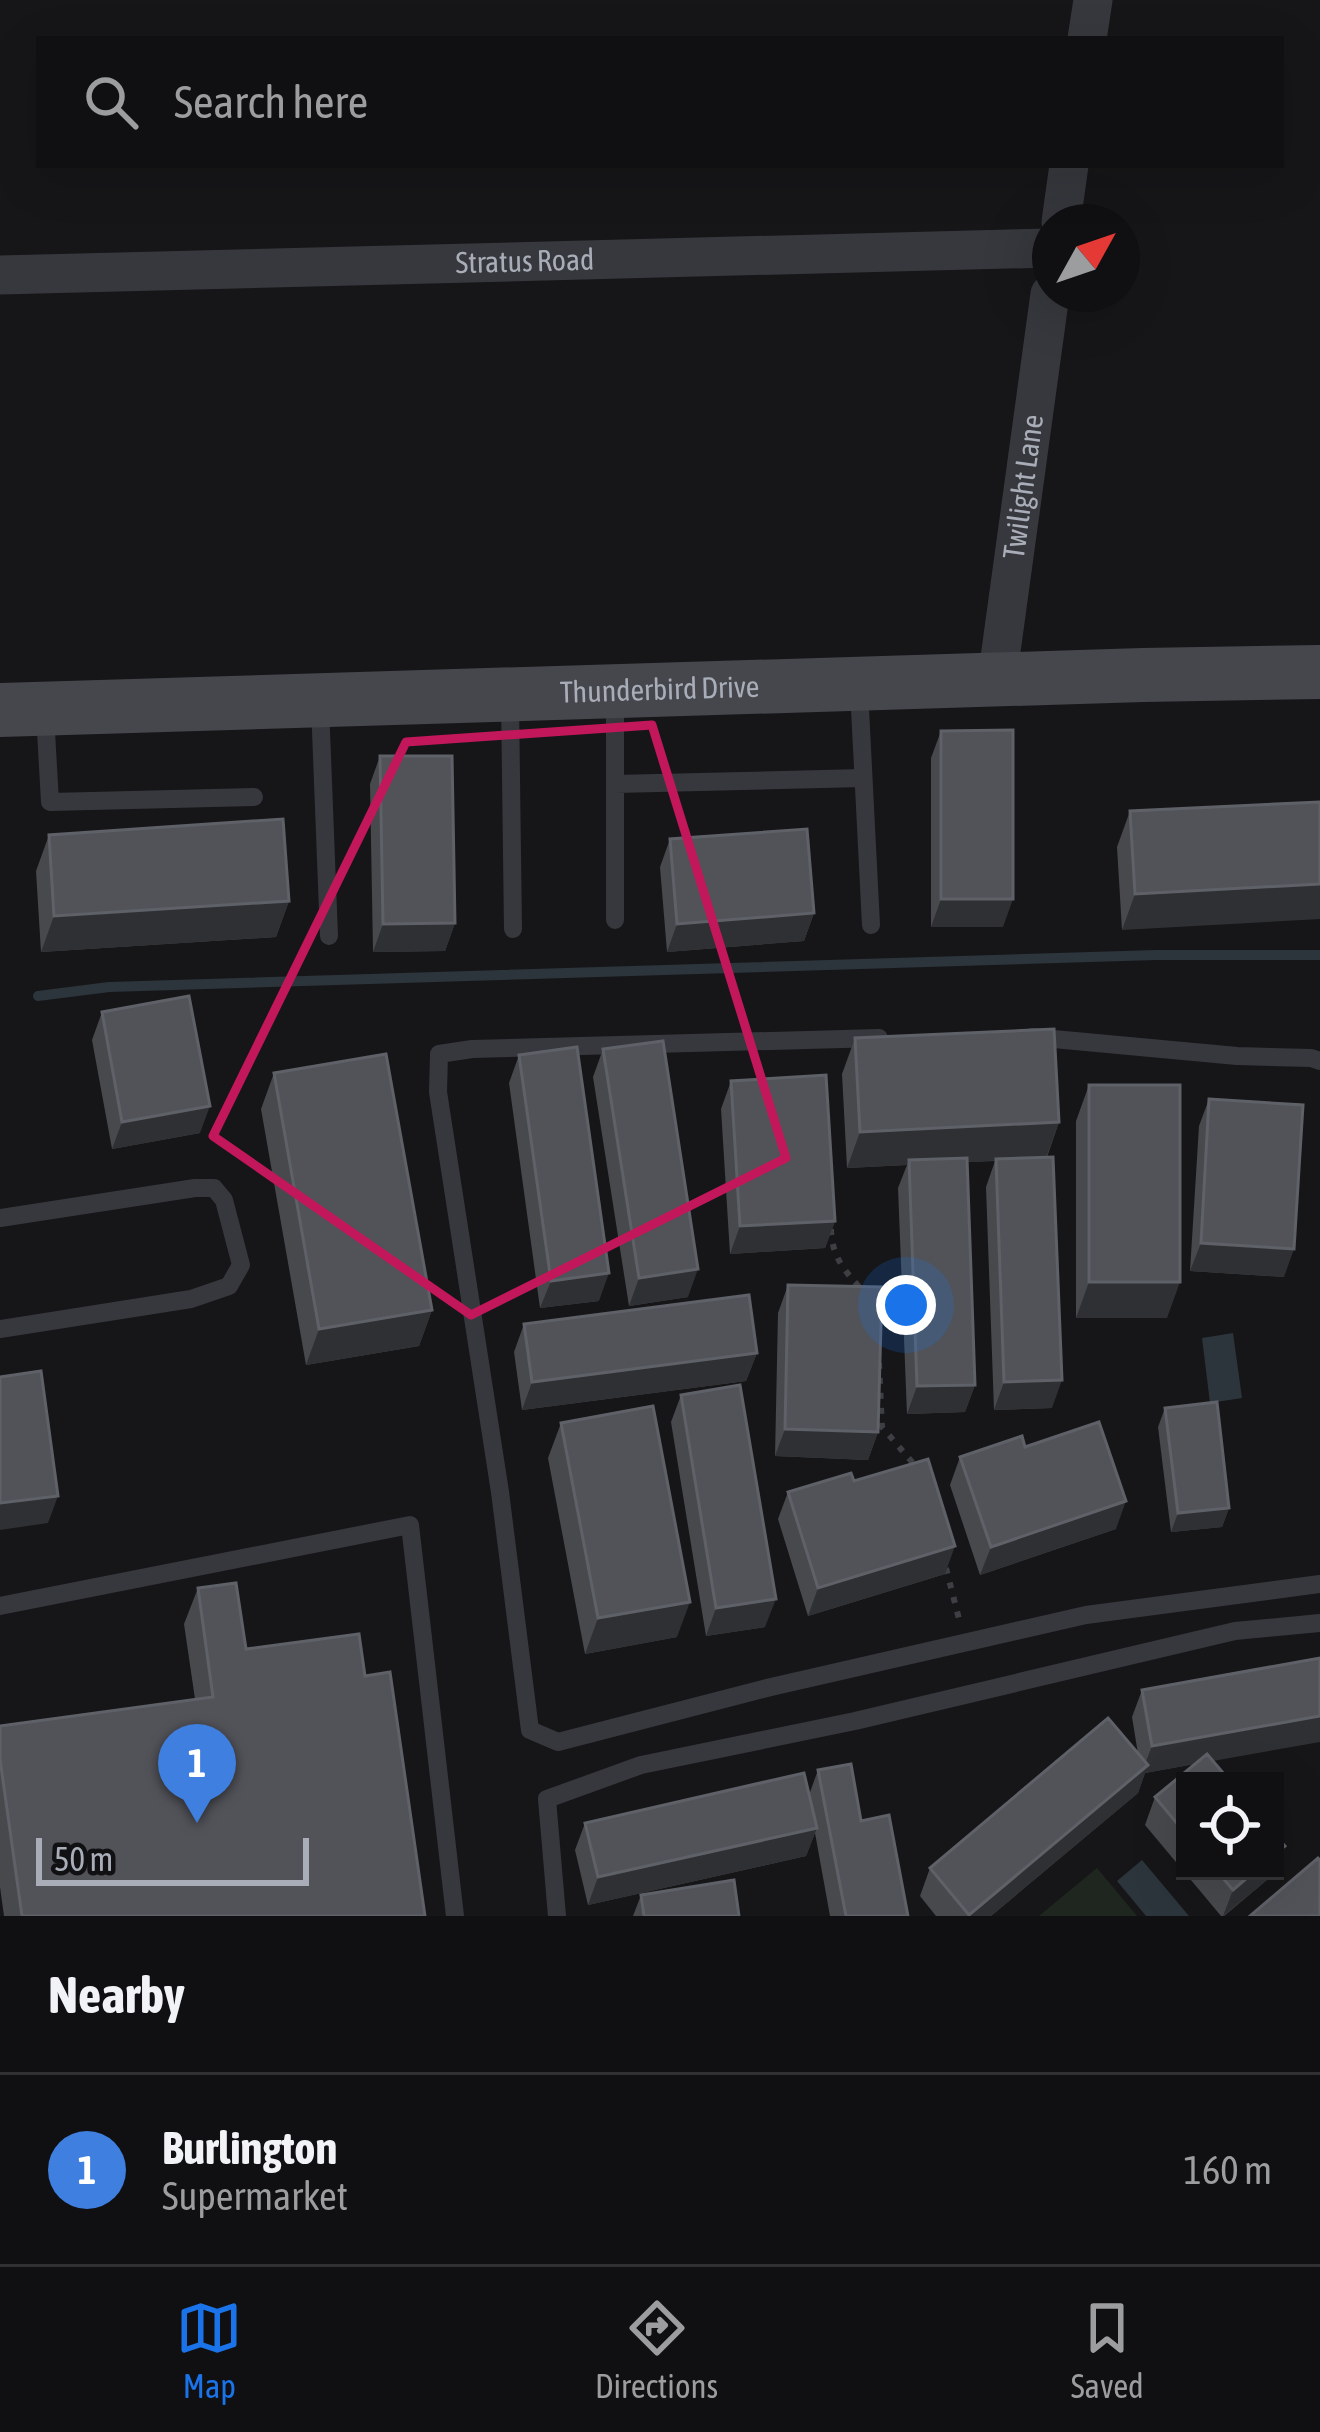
<!DOCTYPE html>
<style>
:root{--surface:#101012;--page:#1e1e20;--text:#f1f3f6;--muted:#9c9d9f;--line:#303032;--accent:#1a73e8}
body{margin:0;font-family:"Asap Condensed",sans-serif;background:var(--page);color:var(--text)}
.controls{position:absolute;right:36px;bottom:36px;display:grid;overflow:hidden;border-radius:0px;box-shadow:0 12px 48px #0002}
.controls button{width:108px;height:108px;display:grid;place-items:center;padding:0;border:0;border-bottom:3px solid var(--line);background:var(--surface);color:var(--text);font:60px sans-serif}
.compass{position:absolute;left:1032px;top:204px;width:108px;height:108px;border-radius:50%;background:var(--surface);box-shadow:0 12px 48px #0002;rotate:50deg}
.scale{position:absolute;left:36px;bottom:30px;width:273px;box-sizing:border-box;padding-left:12px;border:6px solid #a8adb8;border-top:0;font-size:33px;line-height:42px;white-space:nowrap;color:#a8adb8;-webkit-text-stroke:9px #111113;paint-order:stroke}
.you{position:absolute;left:906px;top:1305px;width:42px;height:42px;margin:-30px;border:9px solid #fff;border-radius:50%;background:#1a73e8;box-shadow:0 0 0 18px #1a73e833}
.badge{display:grid;place-items:center;width:78px;height:78px;border-radius:50%;background:var(--accent);color:#fff;font-size:39px;font-weight:700}
.pin{position:absolute;translate:-50% -99px;filter:drop-shadow(0 3px 6px #0008)}
.pin::after{content:'';position:absolute;top:63px;width:42px;height:36px;background:inherit;clip-path:polygon(0 0,100% 0,50% 100%)}
.list{margin:0;padding:0;list-style:none}
h2{display:flex;justify-content:space-between;align-items:center;height:156px;margin:0;padding:0 48px;font-size:51px}
h2 small{font-size:39px;font-weight:400;color:var(--muted)}
.list li{display:grid;grid-template-columns:78px 1fr auto;gap:36px;align-items:center;box-sizing:border-box;height:192px;padding:0 48px;border-top:3px solid var(--line)}
.list b{display:block;font-size:45px;white-space:nowrap}
.list p{margin:0;font-size:39px;white-space:nowrap;color:var(--muted)}
.list em{font-size:39px;font-style:normal;color:var(--muted)}
.icon{flex:none;width:66px;height:66px;fill:none;stroke:currentColor;stroke-width:2;stroke-linecap:round;stroke-linejoin:round}
.map{position:relative;flex:none;width:1320px;height:1916px;overflow:hidden}
.search{position:absolute;background:var(--surface);box-shadow:0 12px 48px #0002;left:36px;right:36px;top:36px;height:132px;display:flex;align-items:center;gap:30px;box-sizing:border-box;padding:0 42px;border-radius:0px;color:var(--muted);font-size:45px}
.sheet{height:348px;background:var(--surface)}
nav{display:flex;justify-content:space-around;align-items:center;box-sizing:border-box;height:168px;border-top:3px solid var(--line);background:var(--surface);font-size:33px;color:var(--muted)}
nav a{display:grid;justify-items:center;gap:6px}
nav .on{color:var(--accent)}
.map>svg:first-child{display:block}
</style>
<div class="map">
<svg width="1320" height="1916" viewBox="0 0 1320 1916">
<rect width="100%" height="100%" fill="#161618"/>
<!-- green -->
<path fill="#1e261f" d="M 1097,1868 L 1137,1916 L 1039,1916 Z"/>
<!-- water -->
<path fill="#2c353c" d="M 1233,1333 L 1242,1398 L 1210,1403 L 1202,1338 Z
M 1142,1860 L 1189,1916 L 1146,1916 L 1117,1881 Z"/>
<g fill="none" stroke-linecap="round" stroke-linejoin="round">
<!-- stream -->
<path stroke="#2c353c" stroke-width="10" d="M 38,996 L 109,987 L 1156,955 L 1320,955"/>
<!-- path -->
<path stroke="#3d3f44" stroke-width="6" stroke-dasharray="6 9" stroke-linecap="butt" d="M 831,1229 C 832,1257 844,1270 862,1290
M 879,1363 L 882,1427 L 918,1469
M 946,1568 L 959,1619"/>
<!-- lane -->
<path stroke="#37383d" stroke-width="18" d="M 859,689 L 871,925
M 510,701 L 513,929
M 320,705 L 329,936
M 45,714 L 50,802 L 254,797
M 615,784 L 863,778
M 615,920 L 615,698
M 1032,1037 L 1237,1056 L 1311,1058 L 1320,1061
M 879,1038 L 472,1049 L 439,1054 L 438,1092 L 500,1492 L 530,1730 L 558,1742 L 771,1687 L 1086,1615 L 1320,1584
M 0,1218 L 195,1188 L 214,1188 L 224,1200 L 241,1265 L 229,1286 L 191,1299 L 0,1329
M 0,1606 L 410,1525 L 455,1916
M 557,1916 L 547,1799 L 641,1765 L 855,1721 L 1235,1631 L 1320,1623"/>
<!-- street -->
<g stroke="#37383d" stroke-width="39">
<path d="M 1087,39 L 1093,0"/>
<path d="M 1061,222 L 1069,165"/>
<path id="s1" d="M 0,275 L 1050,248"/>
<path id="s2" d="M 997,680 L 1050,294"/>
</g>
<!-- secondary -->
<path stroke="#45474d" stroke-width="54" id="s3" d="M 0,710 L 1143,675 L 1320,672"/>
</g>
<!-- wall -->
<path fill="#47494d" d="M 941,731 L 1003,927 L 931,927 L 931,758 Z
M 380,756 L 455,923 L 445,951 L 373,952 L 370,784 Z
M 1320,802 L 1122,930 L 1117,847 L 1130,811 Z
M 49,835 L 289,901 L 276,937 L 41,952 L 36,871 Z
M 670,839 L 814,913 L 804,941 L 667,952 L 660,867 Z
M 102,1012 L 200,1133 L 112,1149 L 92,1040 Z
M 855,1038 L 1059,1122 L 1047,1157 L 1052,1408 L 994,1410 L 986,1187 L 995,1161 L 967,1162 L 975,1385 L 965,1412 L 907,1414 L 898,1188 L 907,1165 L 847,1168 L 842,1074 Z
M 603,1049 L 688,1297 L 629,1306 L 593,1077 Z
M 519,1055 L 599,1301 L 540,1308 L 509,1083 Z
M 274,1073 L 432,1310 L 419,1346 L 306,1365 L 261,1109 Z
M 731,1081 L 835,1221 L 825,1248 L 730,1254 L 721,1109 Z
M 1089,1085 L 1167,1318 L 1076,1318 L 1076,1121 Z
M 1209,1099 L 1284,1277 L 1190,1271 L 1199,1126 Z
M 788,1285 L 878,1432 L 868,1460 L 775,1456 L 778,1313 Z
M 524,1324 L 757,1353 L 746,1381 L 522,1410 L 514,1352 Z
M 681,1395 L 765,1627 L 706,1636 L 671,1422 Z
M 1165,1408 L 1229,1508 L 1222,1527 L 1171,1532 L 1158,1427 Z
M 561,1423 L 677,1637 L 585,1654 L 548,1458 Z
M 1025,1447 L 1116,1529 L 980,1575 L 950,1485 L 960,1457 Z
M 854,1481 L 945,1574 L 808,1616 L 778,1519 L 788,1492 Z
M 198,1588 L 246,1649 L 425,1916 L 4,1916 L 0,1887 L 0,1726 L 195,1699 L 184,1624 Z
M 1142,1690 L 1213,1761 L 1185,1781 L 1185,1871 L 1275,1871 L 1274,1874 L 1224,1916 L 1221,1916 L 1145,1825 L 1155,1797 L 1194,1764 L 1145,1773 L 1138,1793 L 991,1916 L 936,1916 L 920,1896 L 930,1868 L 1138,1754 L 1132,1717 Z
M 818,1770 L 861,1821 L 908,1916 L 830,1916 L 815,1833 L 806,1856 L 588,1905 L 575,1850 L 585,1823 L 809,1795 Z
M 641,1895 L 644,1916 L 633,1916 Z"/>
<!-- shaded-wall -->
<path fill="#2f3033" d="M 1320,884 L 1320,919 L 1122,930 L 1135,894 Z
M 941,899 L 1013,899 L 1003,927 L 931,927 Z
M 289,901 L 276,937 L 41,952 L 54,916 Z
M 814,913 L 804,941 L 667,952 L 677,924 Z
M 455,923 L 445,951 L 373,952 L 383,924 Z
M 210,1106 L 200,1133 L 112,1149 L 122,1122 Z
M 1059,1122 L 1046,1158 L 909,1165 L 909,1160 L 907,1165 L 847,1168 L 860,1132 Z
M 835,1221 L 825,1248 L 730,1254 L 740,1226 Z
M 1201,1243 L 1294,1249 L 1284,1277 L 1190,1271 Z
M 698,1269 L 688,1297 L 629,1306 L 639,1278 Z
M 609,1273 L 599,1301 L 540,1308 L 551,1281 Z
M 1089,1282 L 1180,1282 L 1167,1318 L 1076,1318 Z
M 432,1310 L 419,1346 L 306,1365 L 319,1329 Z
M 757,1353 L 746,1381 L 522,1410 L 532,1382 Z
M 1062,1380 L 1052,1408 L 994,1410 L 1004,1382 Z
M 975,1385 L 965,1412 L 907,1414 L 917,1386 Z
M 785,1429 L 878,1432 L 868,1460 L 775,1456 Z
M 58,1496 L 48,1523 L 0,1530 L 0,1503 Z
M 1126,1501 L 1116,1529 L 980,1575 L 991,1547 Z
M 1229,1508 L 1222,1527 L 1171,1532 L 1178,1513 Z
M 955,1546 L 945,1574 L 808,1616 L 818,1588 Z
M 776,1599 L 765,1627 L 706,1636 L 716,1608 Z
M 690,1602 L 677,1637 L 585,1654 L 598,1618 Z
M 1320,1716 L 1320,1742 L 1145,1773 L 1138,1793 L 991,1916 L 969,1916 L 1143,1769 L 1152,1746 Z
M 817,1828 L 806,1856 L 588,1905 L 598,1877 Z
M 1285,1846 L 1274,1874 L 1223,1916 L 1233,1890 L 1255,1871 L 1275,1871 L 1275,1854 Z"/>
<!-- building -->
<path fill="#525359" stroke="#5f6168" stroke-width="3" d="M 1013,730 L 1013,899 L 941,899 L 941,731 Z
M 380,756 L 452,756 L 455,923 L 383,924 Z
M 1320,802 L 1320,884 L 1135,894 L 1130,811 Z
M 283,819 L 289,901 L 54,916 L 49,835 Z
M 807,829 L 814,913 L 677,924 L 670,839 Z
M 189,996 L 210,1106 L 122,1122 L 102,1012 Z
M 1054,1029 L 1059,1122 L 860,1132 L 855,1038 Z
M 663,1041 L 698,1269 L 639,1278 L 603,1049 Z
M 577,1047 L 609,1273 L 551,1281 L 519,1055 Z
M 386,1054 L 432,1310 L 319,1329 L 274,1073 Z
M 826,1075 L 835,1221 L 740,1226 L 731,1081 Z
M 1089,1085 L 1180,1085 L 1180,1282 L 1089,1282 Z
M 1209,1099 L 1303,1105 L 1294,1249 L 1201,1243 Z
M 1053,1157 L 1062,1380 L 1004,1382 L 996,1159 Z
M 967,1158 L 975,1385 L 917,1386 L 909,1160 Z
M 788,1285 L 882,1287 L 878,1432 L 785,1429 Z
M 749,1295 L 757,1353 L 532,1382 L 524,1324 Z
M 41,1371 L 58,1496 L 0,1503 L 0,1377 Z
M 740,1385 L 776,1599 L 716,1608 L 681,1395 Z
M 1217,1402 L 1229,1508 L 1178,1513 L 1165,1408 Z
M 653,1406 L 690,1602 L 598,1618 L 561,1423 Z
M 1099,1422 L 1126,1501 L 991,1547 L 960,1457 L 1022,1436 L 1025,1447 Z
M 928,1459 L 955,1546 L 818,1588 L 788,1492 L 851,1473 L 854,1481 Z
M 236,1583 L 246,1649 L 359,1634 L 365,1676 L 390,1672 L 425,1916 L 22,1916 L 0,1759 L 0,1726 L 213,1697 L 198,1588 Z
M 1320,1658 L 1320,1716 L 1152,1746 L 1142,1690 Z
M 1108,1718 L 1148,1765 L 969,1915 L 930,1868 Z
M 1207,1754 L 1230,1781 L 1185,1781 L 1185,1833 L 1155,1797 Z
M 851,1764 L 861,1821 L 889,1815 L 908,1916 L 846,1916 L 818,1770 Z
M 804,1773 L 817,1828 L 598,1877 L 585,1823 Z
M 1275,1835 L 1285,1846 L 1275,1854 Z
M 1318,1858 L 1320,1860 L 1320,1916 L 1250,1916 Z
M 1217,1871 L 1255,1871 L 1233,1890 Z
M 734,1880 L 739,1916 L 644,1916 L 641,1895 Z"/>
<!-- marked area -->
<path fill="none" stroke="#c2185b" stroke-width="9" stroke-linejoin="round" d="M 652,725 L 786,1158 L 471,1315 L 213,1136 L 406,742 Z"/>
<g text-anchor="middle" stroke-width="12" stroke-linejoin="round" paint-order="stroke">
<!-- street labels -->
<g font-size="30" fill="#a8adb8" stroke="#111113">
<text dy="10" stroke="none"><textPath href="#s1" startOffset="525">Stratus Road</textPath></text>
<text dy="10" stroke="none"><textPath href="#s2" startOffset="195">Twilight Lane</textPath></text>
<text dy="10" stroke="none"><textPath href="#s3" startOffset="660">Thunderbird Drive</textPath></text>
</g>
</g>
</svg>
<div class="controls">
<button><svg class="icon" aria-label="locate" viewBox="0 0 24 24"><circle cx="12" cy="12" r="6"/><path d="M12 2v4M12 18v4M2 12h4M18 12h4"/></svg></button>
</div>
<svg class="compass" viewBox="-18 -18 36 36"><path d="M0-13l5 13h-10z" fill="#e53935"/><path d="M0 13l5-13h-10z" fill="#9c9d9f"/></svg>
<div class="scale">50 m</div>
<div class="you"></div>
<div class="pin badge" style="left:197px;top:1823px;background:#3f7fe0">1</div>
<div class="search"><svg class="icon" aria-label="search" viewBox="0 0 24 24"><circle cx="10" cy="10" r="6"/><path d="M15 15l6 6"/></svg>Search here</div>
</div>
<section class="sheet">
<h2>Nearby<small></small></h2>
<ul class="list">
<li><span class="badge" style="background:#3f7fe0">1</span><div><b>Burlington</b><p>Supermarket</p></div><em>160 m</em></li>
</ul>
</section>
<nav>
<a class="on"><svg class="icon" aria-label="map" viewBox="0 0 24 24"><path d="M3 6l6-2 6 2 6-2v14l-6 2-6-2-6 2zM9 4v14M15 6v14"/></svg>Map</a>
<a><svg class="icon" aria-label="directions" viewBox="0 0 24 24"><path d="M12 3l9 9-9 9-9-9zM9 14v-3h6M13 9l2 2-2 2"/></svg>Directions</a>
<a><svg class="icon" aria-label="saved" viewBox="0 0 24 24"><path d="M7 4h10v16l-5-4-5 4z"/></svg>Saved</a>
</nav>
